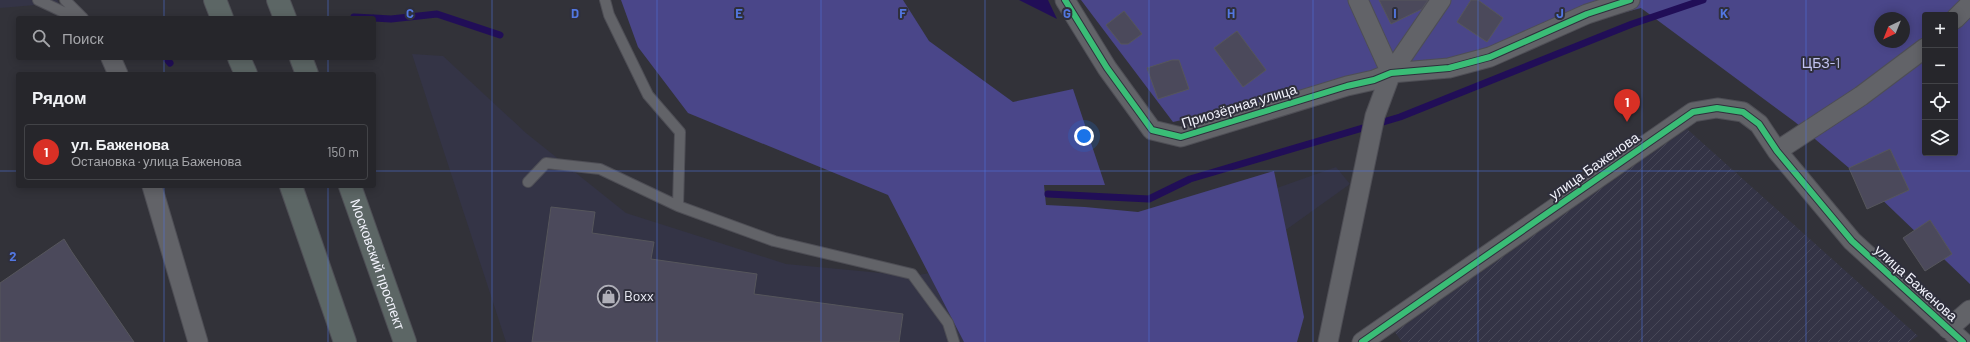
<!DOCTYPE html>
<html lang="ru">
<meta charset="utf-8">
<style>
:root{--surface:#26262b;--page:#323237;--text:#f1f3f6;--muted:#a4a5a9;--line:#424347;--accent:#d93025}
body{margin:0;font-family:Barlow,sans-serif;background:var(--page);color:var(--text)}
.controls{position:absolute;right:12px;top:12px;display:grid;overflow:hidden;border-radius:4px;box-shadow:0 2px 10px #0003}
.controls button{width:36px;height:36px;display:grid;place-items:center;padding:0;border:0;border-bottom:1px solid var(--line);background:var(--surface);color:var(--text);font:20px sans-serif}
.compass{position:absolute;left:1874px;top:12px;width:36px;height:36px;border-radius:50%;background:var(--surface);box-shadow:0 2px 10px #0003;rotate:223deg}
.you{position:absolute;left:1084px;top:136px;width:14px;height:14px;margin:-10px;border:3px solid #fff;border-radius:50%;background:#1a73e8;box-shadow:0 0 0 6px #1a73e833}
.badge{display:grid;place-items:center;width:26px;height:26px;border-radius:50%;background:var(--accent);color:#fff;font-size:13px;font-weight:700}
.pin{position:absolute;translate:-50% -33px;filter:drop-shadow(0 1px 2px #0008)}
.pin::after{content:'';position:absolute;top:21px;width:14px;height:12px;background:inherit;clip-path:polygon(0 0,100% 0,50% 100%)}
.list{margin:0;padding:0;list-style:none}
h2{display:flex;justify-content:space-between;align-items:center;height:52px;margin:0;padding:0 16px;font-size:17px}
h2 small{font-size:13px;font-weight:400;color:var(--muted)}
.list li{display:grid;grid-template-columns:26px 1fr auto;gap:12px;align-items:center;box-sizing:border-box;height:56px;margin:0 8px 8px;padding:0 8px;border:1px solid var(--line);border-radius:4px}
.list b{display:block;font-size:15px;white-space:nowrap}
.list p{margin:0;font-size:13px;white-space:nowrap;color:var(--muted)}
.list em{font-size:13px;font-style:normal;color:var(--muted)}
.icon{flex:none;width:22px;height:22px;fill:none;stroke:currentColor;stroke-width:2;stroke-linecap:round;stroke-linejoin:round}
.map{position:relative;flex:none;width:1970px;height:342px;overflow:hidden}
.search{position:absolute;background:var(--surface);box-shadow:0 2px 10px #0003;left:16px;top:16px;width:360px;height:44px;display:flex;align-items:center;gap:10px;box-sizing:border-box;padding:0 14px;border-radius:4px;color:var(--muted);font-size:15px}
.panel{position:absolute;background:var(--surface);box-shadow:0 2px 10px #0003;left:16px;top:72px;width:360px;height:116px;border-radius:4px}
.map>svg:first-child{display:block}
</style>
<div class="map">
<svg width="1970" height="342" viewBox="0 0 1970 342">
<defs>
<pattern id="industrial-furrows" width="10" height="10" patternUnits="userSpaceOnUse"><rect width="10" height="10" fill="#343446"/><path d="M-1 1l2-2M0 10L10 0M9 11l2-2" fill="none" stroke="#484858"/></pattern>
</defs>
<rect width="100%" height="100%" fill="#323239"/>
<!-- built -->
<path fill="#343446" d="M 0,0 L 57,0 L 59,3 L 0,8 Z
M 412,54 L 443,56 L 526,133 L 626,213 L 786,264 L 913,276 L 1151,233 L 1336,167 L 1350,184 L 1129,342 L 506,342 Z"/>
<!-- industrial -->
<path fill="url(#industrial-furrows)" d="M 1687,129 L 1918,336 L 1909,342 L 1402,342 L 1395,332 Z"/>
<!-- green -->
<path fill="#4a4689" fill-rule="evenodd" d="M 621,0 L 903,0 L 929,41 L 1013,102 L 1073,89 L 1105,185 L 1044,185 L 1046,205 L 1085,207 L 1138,212 L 1274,171 L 1304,317 L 1297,342 L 964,342 L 888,195 L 688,113 L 638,47 Z
M 1081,0 L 1970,0 L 1970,284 L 1849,168 L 1795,122 L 1641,8 L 1391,73 L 1173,122 ZM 1925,15 L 1955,15 L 1955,153 L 1925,153 ZM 1880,18 L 1904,18 L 1904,42 L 1880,42 Z"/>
<!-- water -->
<path fill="#210e57" d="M 1019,0 L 1048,0 L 1057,19 Z"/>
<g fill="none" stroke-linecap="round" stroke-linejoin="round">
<!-- stream -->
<path stroke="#210e57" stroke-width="7" d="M 354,17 L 373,18
M 374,18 L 391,19 L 437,14 L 500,35
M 166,58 L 170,63
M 1048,194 L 1149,199 L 1190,179 L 1400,117 L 1632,24 L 1703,0"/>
</g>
<!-- building -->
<path fill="#4b495b" stroke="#56565c" d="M 1379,0 L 1428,0 L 1422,9 L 1391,24 Z
M 1471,0 L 1478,0 L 1503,18 L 1487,42 L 1457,22 Z
M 1124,11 L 1142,34 L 1128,44 L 1121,44 L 1106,25 Z
M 1237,31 L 1266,70 L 1243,87 L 1214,48 Z
M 1172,60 L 1179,60 L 1189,89 L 1158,99 L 1147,68 Z
M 1890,149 L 1909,190 L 1867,209 L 1849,168 Z
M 551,207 L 595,212 L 592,233 L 654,242 L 651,259 L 757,274 L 754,294 L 903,314 L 899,342 L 532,342 Z
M 1930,220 L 1952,254 L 1925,271 L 1903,238 Z
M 64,239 L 72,252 L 134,342 L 0,342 L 0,283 Z"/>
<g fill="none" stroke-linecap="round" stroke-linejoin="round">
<defs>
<path id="service" d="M 38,0 L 76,18
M 65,0 L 83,18
M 605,0 L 609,15 L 648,95 L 680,132 L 678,206 L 774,241 L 912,274 L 948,323 L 954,342
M 528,182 L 546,163 L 600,169 L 678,206"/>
<path id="minor" d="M 1065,0 L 1107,68 L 1152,130 L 1181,137 L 1347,86 L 1374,80 L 1391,73 L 1449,68 L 1490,57 L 1587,14 L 1630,0
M 1358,0 L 1391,73
M 1955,19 L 1970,4
M 111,58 L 118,74
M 1777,151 L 1861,96 L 1925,48
M 152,186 L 198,342
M 1948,329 L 1970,310
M 1328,342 L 1375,116 L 1391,73 L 1441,0
M 1362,342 L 1693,112 L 1717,108 L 1743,112 L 1759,124 L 1777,151 L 1852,241 L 1963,342"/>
<g id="primary">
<path d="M 215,0 L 222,18"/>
<path d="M 278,0 L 285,18"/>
<path d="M 239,58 L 246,74"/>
<path d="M 301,58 L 307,74"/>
<path d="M 291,186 L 345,342"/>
<path id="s1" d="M 350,186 L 405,342"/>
</g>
</defs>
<!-- service casing -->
<use href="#service" stroke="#4e4e55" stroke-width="12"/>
<!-- minor casing -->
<use href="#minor" stroke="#4e4e55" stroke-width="21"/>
<!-- primary casing -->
<use href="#primary" stroke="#4e4e55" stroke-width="24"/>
<!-- service -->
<use href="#service" stroke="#626368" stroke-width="10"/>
<!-- minor -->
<use href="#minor" stroke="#626368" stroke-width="19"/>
<!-- primary -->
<use href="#primary" stroke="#5c6665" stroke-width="22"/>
<defs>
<path id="cycleway" d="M 1065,0 L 1107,68 L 1152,130 L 1181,137 L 1347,86 L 1374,80 L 1391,73 L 1449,68 L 1490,57 L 1587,14 L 1630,0
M 1362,342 L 1693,112 L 1717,108 L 1743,112 L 1759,124 L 1777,151 L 1852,241 L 1963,342"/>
</defs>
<!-- cycleway casing -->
<use href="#cycleway" stroke="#2f2f3c" stroke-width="8"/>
<!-- cycleway -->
<use href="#cycleway" stroke="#3abd76" stroke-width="6"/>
</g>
<!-- grid -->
<path fill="none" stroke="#5277e1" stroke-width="1" stroke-opacity="0.55" d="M 164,0 L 164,18M 328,0 L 328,18M 492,0 L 492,342M 657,0 L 657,342M 821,0 L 821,342M 985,0 L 985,342M 1149,0 L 1149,342M 1313,0 L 1313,342M 1478,0 L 1478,342M 1642,0 L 1642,342M 1806,0 L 1806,342M 164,58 L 164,74M 328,58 L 328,74M 0,171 L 18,171M 374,171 L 1970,171M 164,186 L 164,342M 328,186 L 328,342"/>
<!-- icons -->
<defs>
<symbol id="shop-ring" viewBox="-11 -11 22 22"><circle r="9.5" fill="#2f2f3c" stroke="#afafb8" stroke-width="1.5"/><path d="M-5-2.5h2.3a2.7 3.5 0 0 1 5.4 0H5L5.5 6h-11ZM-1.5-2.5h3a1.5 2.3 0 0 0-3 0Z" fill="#afafb8"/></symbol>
</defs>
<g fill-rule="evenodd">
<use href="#shop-ring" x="596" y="284" width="25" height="25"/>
</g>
<g text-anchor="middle" stroke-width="4" stroke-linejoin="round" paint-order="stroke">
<!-- park labels -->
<g font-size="14" fill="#c2c3f1" stroke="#2f2f3c">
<text x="1821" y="68">ЦБЗ-1</text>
</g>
<!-- street labels -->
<g font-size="14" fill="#f2f3fc" stroke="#2f2f3c">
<text transform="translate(1239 106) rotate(-17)" y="5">Приозёрная улица</text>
<text transform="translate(1594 166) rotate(-35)" y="5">улица Баженова</text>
<text dy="5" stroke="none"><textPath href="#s1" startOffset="83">Московский проспект</textPath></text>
<text transform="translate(1916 283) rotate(42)" y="5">улица Баженова</text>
</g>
<!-- poi labels -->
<g font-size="14" fill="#f2f3fc" stroke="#2f2f3c" text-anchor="start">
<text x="624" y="301">Boxx</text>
</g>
</g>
<g font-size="13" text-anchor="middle" font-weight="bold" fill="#5277e1" stroke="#2f2f3c" stroke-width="4" stroke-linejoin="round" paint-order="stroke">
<text x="410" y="18">C</text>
<text x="575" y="18">D</text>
<text x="739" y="18">E</text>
<text x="903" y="18">F</text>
<text x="1067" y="18">G</text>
<text x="1231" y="18">H</text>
<text x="1395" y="18">I</text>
<text x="1560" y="18">J</text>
<text x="1724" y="18">K</text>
<text x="13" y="261">2</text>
</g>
</svg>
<div class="controls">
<button>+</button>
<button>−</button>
<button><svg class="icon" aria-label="locate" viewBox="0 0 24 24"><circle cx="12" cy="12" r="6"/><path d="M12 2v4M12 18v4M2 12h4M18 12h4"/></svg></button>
<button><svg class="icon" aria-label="layers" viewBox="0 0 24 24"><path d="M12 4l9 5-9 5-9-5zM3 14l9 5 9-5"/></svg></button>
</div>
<svg class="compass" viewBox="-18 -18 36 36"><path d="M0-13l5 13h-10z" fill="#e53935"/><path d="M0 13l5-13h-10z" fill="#a4a5a9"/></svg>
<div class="you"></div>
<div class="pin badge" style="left:1627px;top:122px">1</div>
<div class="search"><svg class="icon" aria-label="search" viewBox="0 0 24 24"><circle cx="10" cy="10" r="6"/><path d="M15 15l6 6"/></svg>Поиск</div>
<section class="panel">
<h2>Рядом<small></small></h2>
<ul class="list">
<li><span class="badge">1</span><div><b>ул. Баженова</b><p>Остановка · улица Баженова</p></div><em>150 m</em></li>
</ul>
</section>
</div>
